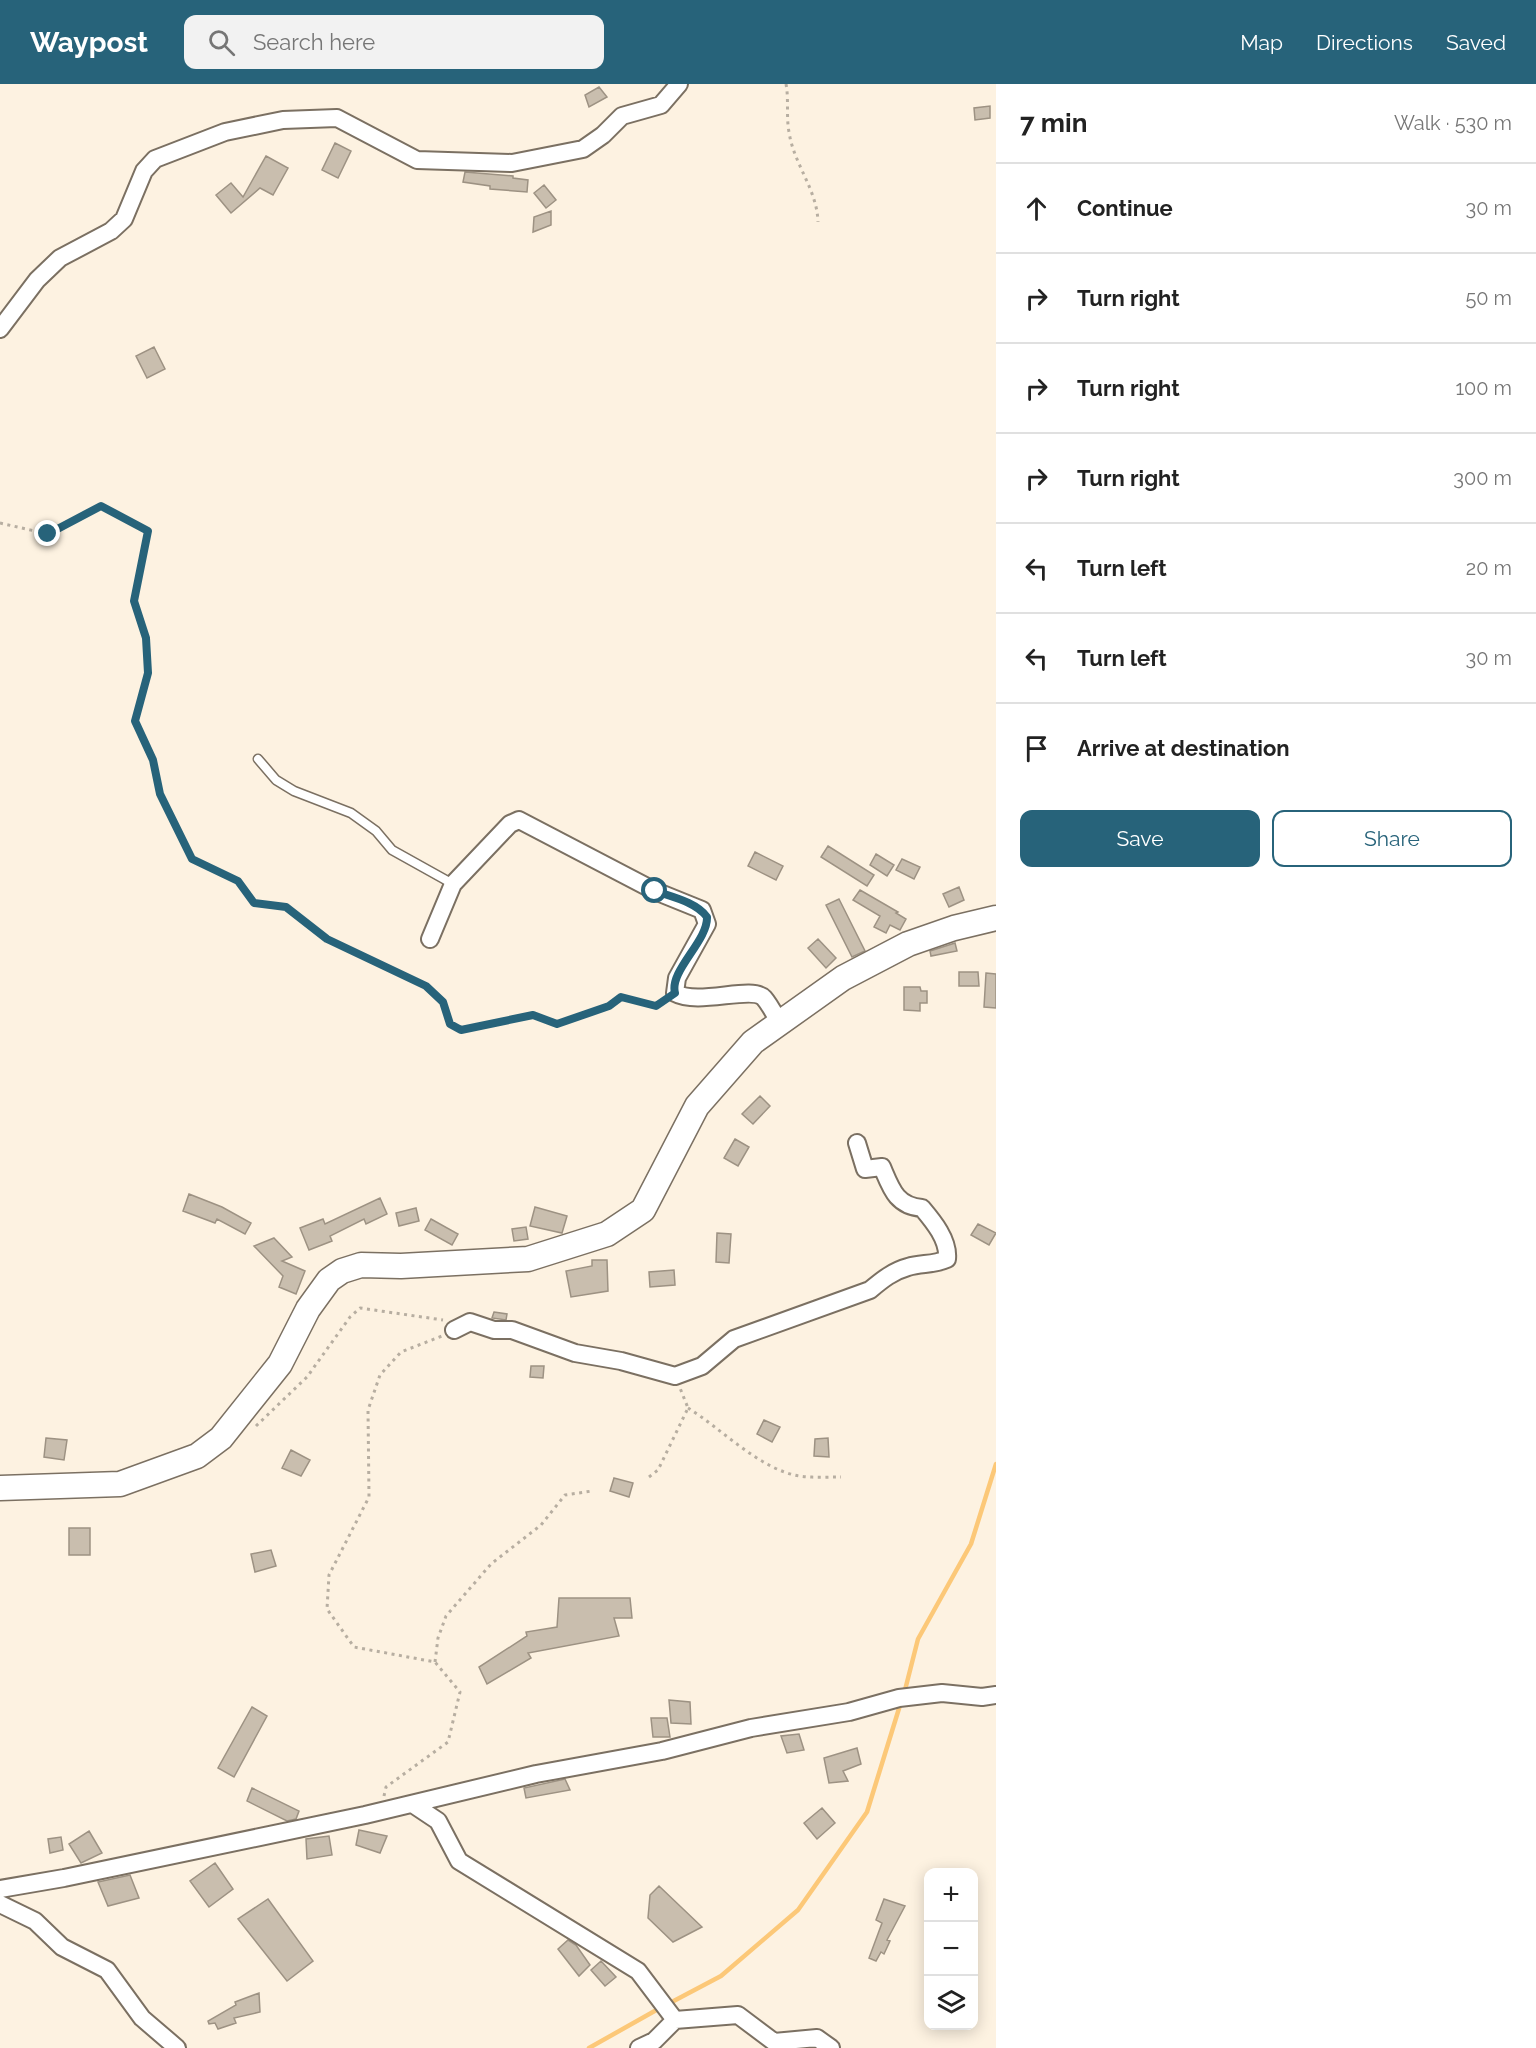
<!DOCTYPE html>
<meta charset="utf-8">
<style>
:root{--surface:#fff;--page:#f2f2f2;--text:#222;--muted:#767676;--line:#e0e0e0;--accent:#27637a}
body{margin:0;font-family:Raleway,sans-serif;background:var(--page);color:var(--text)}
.controls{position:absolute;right:18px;bottom:18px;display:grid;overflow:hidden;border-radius:12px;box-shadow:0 3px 15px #0003}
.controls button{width:54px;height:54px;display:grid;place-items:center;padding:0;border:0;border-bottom:2px solid var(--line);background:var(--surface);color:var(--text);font:30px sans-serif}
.stop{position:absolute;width:18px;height:18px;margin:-14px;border:4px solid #27637a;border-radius:50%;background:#fff}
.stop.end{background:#27637a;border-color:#fff;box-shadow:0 2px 6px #0008}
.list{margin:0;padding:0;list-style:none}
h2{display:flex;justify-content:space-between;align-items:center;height:78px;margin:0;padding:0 24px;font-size:26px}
h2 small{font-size:20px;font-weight:400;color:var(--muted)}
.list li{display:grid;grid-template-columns:39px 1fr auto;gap:18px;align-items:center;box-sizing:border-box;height:90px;padding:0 24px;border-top:2px solid var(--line)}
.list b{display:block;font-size:22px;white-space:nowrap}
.list em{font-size:20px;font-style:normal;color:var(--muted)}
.actions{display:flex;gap:12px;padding:18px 24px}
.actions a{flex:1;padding:14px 0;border:2px solid var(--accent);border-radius:12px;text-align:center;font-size:21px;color:var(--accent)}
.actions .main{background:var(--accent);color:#fff}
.icon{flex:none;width:33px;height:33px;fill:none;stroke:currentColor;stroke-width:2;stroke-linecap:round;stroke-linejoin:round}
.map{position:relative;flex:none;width:996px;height:1964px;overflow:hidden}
header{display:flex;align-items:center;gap:36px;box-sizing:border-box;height:84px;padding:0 30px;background:var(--accent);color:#fff}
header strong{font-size:28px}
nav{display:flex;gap:33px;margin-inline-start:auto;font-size:21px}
.search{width:420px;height:54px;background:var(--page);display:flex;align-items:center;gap:15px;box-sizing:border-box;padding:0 21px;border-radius:12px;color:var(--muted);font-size:22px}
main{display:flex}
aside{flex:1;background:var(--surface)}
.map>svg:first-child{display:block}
</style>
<header>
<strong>Waypost</strong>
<div class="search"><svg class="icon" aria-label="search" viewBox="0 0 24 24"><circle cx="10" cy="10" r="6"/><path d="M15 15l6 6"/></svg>Search here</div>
<nav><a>Map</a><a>Directions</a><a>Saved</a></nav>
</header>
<main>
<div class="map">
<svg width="996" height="1964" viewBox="0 0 996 1964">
<rect width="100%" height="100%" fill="#fdf2e1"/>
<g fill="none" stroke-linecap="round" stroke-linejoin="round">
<!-- stream -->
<path stroke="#fcc878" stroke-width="4.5" d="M 904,1610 L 918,1555 L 971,1460 L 996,1380
M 668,1920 L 721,1892 L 798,1826 L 867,1728 L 901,1618
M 589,1964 L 660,1924"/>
</g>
<!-- building -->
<path fill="#c9beae" stroke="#9d9283" stroke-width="1.5" d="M 599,3 L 607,13 L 589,23 L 585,11 Z
M 990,22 L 990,34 L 975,36 L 974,24 Z
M 335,59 L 351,67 L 338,94 L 322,86 Z
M 266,72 L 288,84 L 273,111 L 260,104 L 231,129 L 216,111 L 231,99 L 243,113 Z
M 465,88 L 513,92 L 513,94 L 528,96 L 527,108 L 490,105 L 490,102 L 463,98 Z
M 544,101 L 556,116 L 546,124 L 534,109 Z
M 551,127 L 551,141 L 533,148 L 534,133 Z
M 154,263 L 165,285 L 147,294 L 136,272 Z
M 828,762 L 874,791 L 867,802 L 821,773 Z
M 755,768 L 783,782 L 776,796 L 748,782 Z
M 876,770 L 894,781 L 887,792 L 870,781 Z
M 902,775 L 920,783 L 914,795 L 896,786 Z
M 959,803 L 964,816 L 949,823 L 943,810 Z
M 860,806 L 898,828 L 896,829 L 906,835 L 900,846 L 890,841 L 886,849 L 874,843 L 880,832 L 853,816 Z
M 839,815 L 865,867 L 852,873 L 826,821 Z
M 818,855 L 836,874 L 826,884 L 808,864 Z
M 955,859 L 957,867 L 931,872 L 930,867 Z
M 959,888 L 978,888 L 979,902 L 959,902 Z
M 986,889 L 996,890 L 996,924 L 984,923 Z
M 904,903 L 920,903 L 921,907 L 927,907 L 927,919 L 920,919 L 920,927 L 904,926 Z
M 760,1012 L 770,1022 L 753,1040 L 742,1030 Z
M 735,1055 L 749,1063 L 738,1082 L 724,1074 Z
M 189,1110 L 222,1123 L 251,1139 L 245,1150 L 217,1135 L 215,1139 L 183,1127 Z
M 380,1114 L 387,1130 L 366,1140 L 364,1135 L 330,1152 L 332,1157 L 309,1166 L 300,1144 L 323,1135 L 325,1140 Z
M 535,1123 L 567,1132 L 562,1149 L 530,1142 Z
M 416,1124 L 419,1137 L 399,1142 L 396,1129 Z
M 431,1135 L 458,1150 L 452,1161 L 425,1146 Z
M 978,1140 L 996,1149 L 989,1161 L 971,1151 Z
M 526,1143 L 528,1155 L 514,1157 L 512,1145 Z
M 717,1149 L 731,1150 L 729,1179 L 716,1178 Z
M 274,1154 L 292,1173 L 282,1177 L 305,1187 L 296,1210 L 279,1203 L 283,1192 L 254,1162 Z
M 592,1176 L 607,1176 L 608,1207 L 571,1213 L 566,1187 L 592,1182 Z
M 674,1186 L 675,1201 L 650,1203 L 649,1188 Z
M 494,1228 L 507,1230 L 506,1236 L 492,1234 Z
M 531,1282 L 544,1282 L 543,1294 L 530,1293 Z
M 764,1336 L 780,1343 L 772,1358 L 757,1350 Z
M 46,1354 L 67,1356 L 64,1376 L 44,1373 Z
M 828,1354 L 829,1373 L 814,1372 L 815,1355 Z
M 291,1366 L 310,1376 L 301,1392 L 282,1384 Z
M 614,1394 L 633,1399 L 629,1413 L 610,1407 Z
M 69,1444 L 90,1444 L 90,1471 L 69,1471 Z
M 271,1466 L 276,1482 L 255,1488 L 251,1470 Z
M 559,1514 L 630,1514 L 632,1534 L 614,1534 L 619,1552 L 528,1569 L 531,1574 L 487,1600 L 479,1583 L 527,1552 L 526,1548 L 557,1543 Z
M 669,1616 L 690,1618 L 691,1640 L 671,1639 Z
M 252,1623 L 267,1632 L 234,1693 L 218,1684 Z
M 651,1634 L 667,1634 L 670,1653 L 653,1653 Z
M 799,1650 L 804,1666 L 787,1669 L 781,1652 Z
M 857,1664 L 861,1680 L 843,1687 L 848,1697 L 829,1699 L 824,1674 Z
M 565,1695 L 570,1706 L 526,1714 L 524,1704 Z
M 252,1704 L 299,1727 L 296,1735 L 287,1737 L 247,1717 Z
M 822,1724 L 835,1739 L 817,1755 L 804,1739 Z
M 359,1746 L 387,1752 L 380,1769 L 356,1761 Z
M 89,1747 L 102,1769 L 81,1779 L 69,1760 Z
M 329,1752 L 332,1771 L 307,1775 L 306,1755 Z
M 61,1753 L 63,1766 L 50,1769 L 48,1755 Z
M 215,1779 L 233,1805 L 209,1823 L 190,1797 Z
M 130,1791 L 139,1814 L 108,1822 L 98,1798 Z
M 659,1802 L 702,1843 L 673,1858 L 648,1834 L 650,1811 Z
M 268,1815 L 313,1877 L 287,1897 L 238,1835 Z
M 884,1815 L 905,1822 L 887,1856 L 890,1857 L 884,1870 L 881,1868 L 876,1877 L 869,1874 L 882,1839 L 876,1836 Z
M 568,1856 L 576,1861 L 590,1881 L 579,1892 L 558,1865 Z
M 601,1877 L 616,1893 L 605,1902 L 591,1886 Z
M 259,1909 L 260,1928 L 234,1934 L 236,1939 L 218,1945 L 215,1939 L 209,1940 L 208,1937 L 236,1921 L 235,1918 Z"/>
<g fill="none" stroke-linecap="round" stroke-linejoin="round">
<defs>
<path id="lane" d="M 258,675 L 276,696 L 294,707 L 351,729 L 376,747 L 392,766 L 453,800"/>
<path id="street" d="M 0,245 L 37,196 L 60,174 L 111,147 L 124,135 L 144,87 L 155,75 L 225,48 L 283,36 L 337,34 L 417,76 L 512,79 L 583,65 L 603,51 L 622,32 L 661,21 L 679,0
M 430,855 L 453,800 L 510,740 L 519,736 L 655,807 L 702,826 L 707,840 L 677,894 L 675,909 C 699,922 752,901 764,914 C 770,921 775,931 779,938
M 454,1246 L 470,1238 L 494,1246 L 512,1246 L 575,1269 L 621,1277 L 675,1292 L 702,1282 L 734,1255 L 870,1206 C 882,1196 893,1187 908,1183 C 921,1179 934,1181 947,1175 C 949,1156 933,1137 922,1124 C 896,1122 891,1104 882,1083 L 865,1085 L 857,1059
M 414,1721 L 438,1737 L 459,1777 L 638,1887 L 675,1936 L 738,1931 L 774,1958 L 817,1954 L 831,1964
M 0,1805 L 64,1794 L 365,1731 L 536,1690 L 662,1667 L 751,1644 L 849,1628 L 899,1614 L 942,1609 L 982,1613 L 996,1611
M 0,1820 L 35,1837 L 62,1863 L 107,1886 L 142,1934 L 177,1964
M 639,1964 L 654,1957 L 675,1936"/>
<path id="secondary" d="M 0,1404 L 120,1400 L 197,1372 L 221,1354 L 280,1280 L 308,1225 L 329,1196 L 342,1187 L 361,1181 L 401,1182 L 528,1175 L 607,1150 L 643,1126 L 697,1022 L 753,958 L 843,894 L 908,860 L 954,844 L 996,834"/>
</defs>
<!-- lane casing -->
<use href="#lane" stroke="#7b7062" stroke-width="11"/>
<!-- street casing -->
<use href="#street" stroke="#7b7062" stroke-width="20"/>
<!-- secondary casing -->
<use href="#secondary" stroke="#7b7062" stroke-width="27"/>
<!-- path -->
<path stroke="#b7aea1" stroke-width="3" stroke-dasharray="3 4.5" stroke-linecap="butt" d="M 786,0 C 789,16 786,32 789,48 C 794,81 817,105 818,138
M 0,439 L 48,450 L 101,422 L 148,447 L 134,517 L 145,554 L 148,589 L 135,637 L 153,676 L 160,710 L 192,775 L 238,797 L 254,819 L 286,823 L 327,856 L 426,901 L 443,918 L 450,940 L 461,946 L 533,931 L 557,940 L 609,922 L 621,913 L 656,922 L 664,917
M 688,1324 C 722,1345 759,1385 799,1392 C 813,1394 828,1393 841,1393
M 256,1342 L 307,1293 L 350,1233 L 360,1224 L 443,1236
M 649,1393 L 658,1386 L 688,1324 L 680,1304
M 435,1578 L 438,1554 L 446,1532 L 491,1480 L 541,1441 L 565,1411 L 592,1407
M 384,1712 L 386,1703 L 448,1658 L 460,1608 L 435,1578 L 354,1563 L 327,1525 L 329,1491 L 369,1413 L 368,1326 L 380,1291 L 401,1268 L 442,1252"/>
<!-- lane -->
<use href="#lane" stroke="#fff" stroke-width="8"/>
<!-- street -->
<use href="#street" stroke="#fff" stroke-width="16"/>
<!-- secondary -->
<use href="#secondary" stroke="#fff" stroke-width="24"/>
</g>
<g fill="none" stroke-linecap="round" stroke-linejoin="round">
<!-- route -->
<path stroke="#27637a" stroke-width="8" d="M 48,450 L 101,422 L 148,447 L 134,517 L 146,554 L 148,589 L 135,637 L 153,676 L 160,710 L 192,775 L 238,797 L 254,819 L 286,823 L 327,855 L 426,902 L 443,918 L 450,940 L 461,946 L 533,931 L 557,940 L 609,922 L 621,913 L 656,922 L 675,909 C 669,887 708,857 707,833 C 696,818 672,813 655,807"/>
</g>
</svg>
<div class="controls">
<button>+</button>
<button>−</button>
<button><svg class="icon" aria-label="layers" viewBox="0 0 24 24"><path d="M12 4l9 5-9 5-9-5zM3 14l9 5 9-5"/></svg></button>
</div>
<div class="stop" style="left:655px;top:807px"></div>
<div class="stop end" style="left:48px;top:450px"></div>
</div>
<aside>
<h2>7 min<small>Walk · 530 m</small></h2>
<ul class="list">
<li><svg class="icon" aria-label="ahead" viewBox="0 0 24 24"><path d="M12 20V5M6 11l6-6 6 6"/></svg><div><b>Continue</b></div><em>30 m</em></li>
<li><svg class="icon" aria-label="right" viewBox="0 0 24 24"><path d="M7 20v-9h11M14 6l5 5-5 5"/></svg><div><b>Turn right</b></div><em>50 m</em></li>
<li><svg class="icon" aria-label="right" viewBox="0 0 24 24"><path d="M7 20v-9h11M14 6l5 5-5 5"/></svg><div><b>Turn right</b></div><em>100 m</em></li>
<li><svg class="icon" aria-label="right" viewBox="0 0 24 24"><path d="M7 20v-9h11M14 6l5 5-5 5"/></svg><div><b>Turn right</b></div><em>300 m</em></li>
<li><svg class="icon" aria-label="left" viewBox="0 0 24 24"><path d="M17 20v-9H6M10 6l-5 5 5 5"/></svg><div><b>Turn left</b></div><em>20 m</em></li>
<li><svg class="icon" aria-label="left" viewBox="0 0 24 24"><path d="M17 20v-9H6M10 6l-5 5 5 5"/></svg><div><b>Turn left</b></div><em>30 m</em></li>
<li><svg class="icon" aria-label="arrive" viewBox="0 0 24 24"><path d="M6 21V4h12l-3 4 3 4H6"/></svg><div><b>Arrive at destination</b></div></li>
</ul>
<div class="actions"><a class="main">Save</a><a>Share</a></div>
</aside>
</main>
